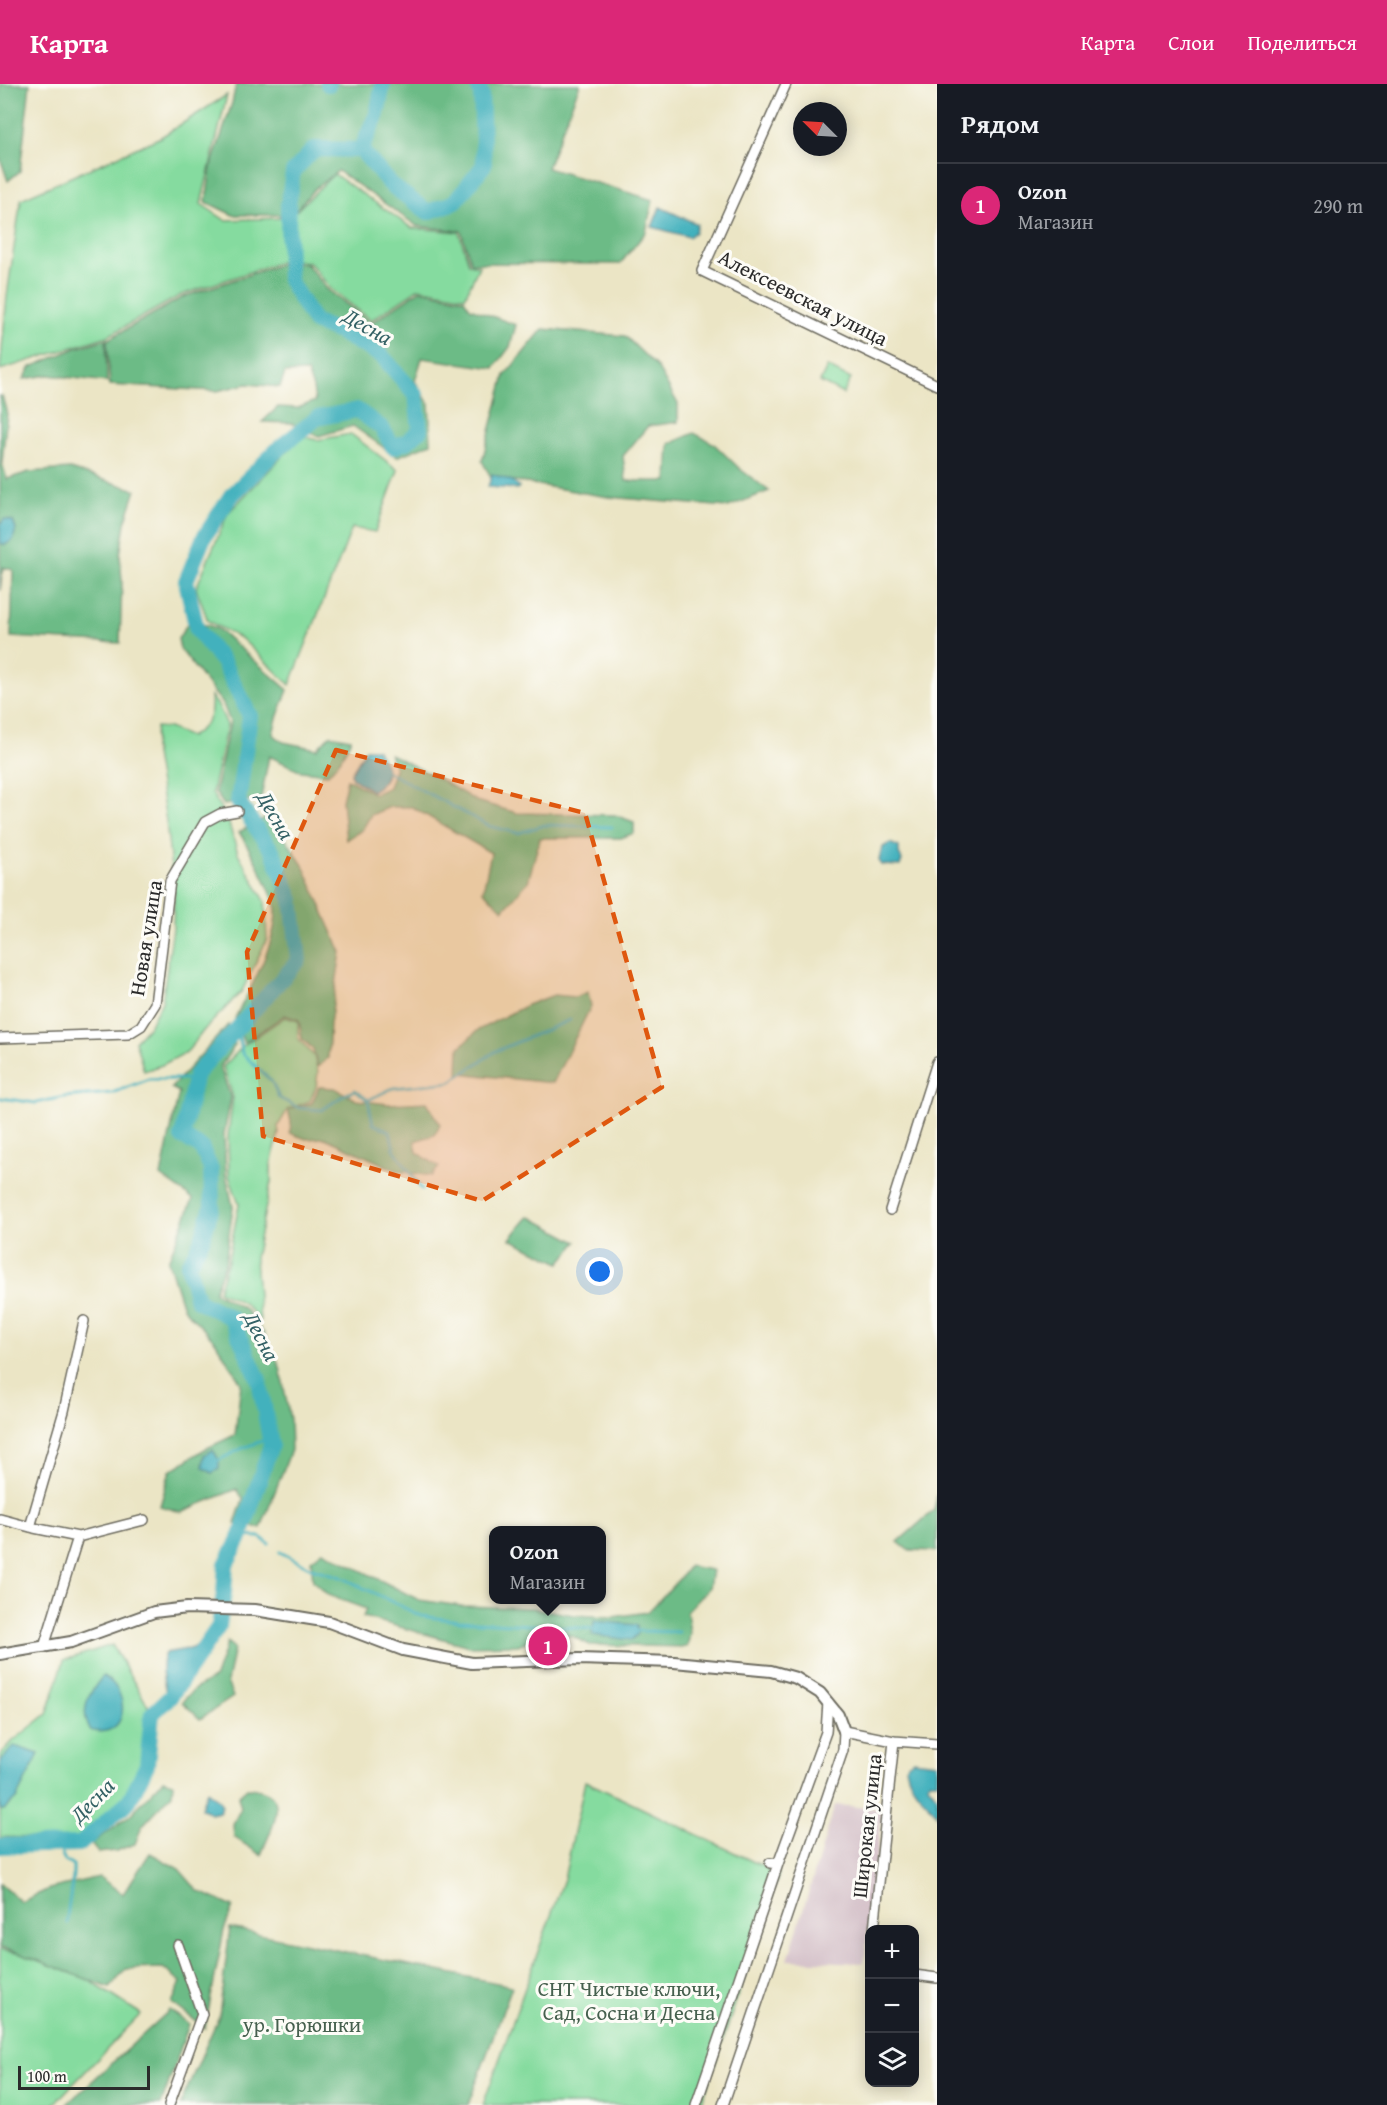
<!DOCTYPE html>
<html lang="ru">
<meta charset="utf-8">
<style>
:root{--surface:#171b24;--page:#20242c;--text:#f1f3f6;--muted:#9ea1a6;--line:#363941;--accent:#db2777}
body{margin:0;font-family:"Gentium Book Plus",serif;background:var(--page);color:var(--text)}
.controls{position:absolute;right:18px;bottom:18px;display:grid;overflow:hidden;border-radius:12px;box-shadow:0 3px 15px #0003}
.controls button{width:54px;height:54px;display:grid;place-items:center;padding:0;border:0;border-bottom:2px solid var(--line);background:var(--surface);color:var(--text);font:30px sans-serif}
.compass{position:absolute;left:793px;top:18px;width:54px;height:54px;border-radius:50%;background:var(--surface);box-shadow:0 3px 15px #0003;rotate:294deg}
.scale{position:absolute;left:18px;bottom:15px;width:132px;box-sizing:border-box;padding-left:6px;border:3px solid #2b2b2b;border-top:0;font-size:16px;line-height:21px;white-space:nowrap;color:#2b2b2b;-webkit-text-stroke:4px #fdfcf7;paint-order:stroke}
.you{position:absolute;left:600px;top:1188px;width:21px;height:21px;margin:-15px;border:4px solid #fff;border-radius:50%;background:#1a73e8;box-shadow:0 0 0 9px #1a73e833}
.badge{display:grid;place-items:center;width:39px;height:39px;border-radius:50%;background:var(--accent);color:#fff;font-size:20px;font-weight:700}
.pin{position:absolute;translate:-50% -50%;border:3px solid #fff;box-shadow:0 2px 6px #0006}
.popup{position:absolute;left:489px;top:1442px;width:117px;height:78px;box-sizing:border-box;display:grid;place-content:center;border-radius:12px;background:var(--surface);filter:drop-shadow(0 2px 4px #0005);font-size:20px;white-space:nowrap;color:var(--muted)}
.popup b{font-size:22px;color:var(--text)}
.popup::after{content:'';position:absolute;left:50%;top:100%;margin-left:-12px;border:12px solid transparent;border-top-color:var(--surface)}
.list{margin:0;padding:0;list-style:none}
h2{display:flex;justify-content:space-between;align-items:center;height:78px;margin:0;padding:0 24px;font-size:26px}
h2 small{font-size:20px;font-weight:400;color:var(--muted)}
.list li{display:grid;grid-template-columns:39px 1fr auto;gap:18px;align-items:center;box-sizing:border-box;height:84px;padding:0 24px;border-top:2px solid var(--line)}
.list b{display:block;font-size:22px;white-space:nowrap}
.list p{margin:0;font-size:20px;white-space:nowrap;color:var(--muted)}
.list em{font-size:20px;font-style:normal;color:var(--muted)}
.icon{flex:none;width:33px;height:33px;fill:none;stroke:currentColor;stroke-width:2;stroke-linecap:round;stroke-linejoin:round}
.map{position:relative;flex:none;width:937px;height:2021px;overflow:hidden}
header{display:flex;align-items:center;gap:36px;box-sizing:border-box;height:84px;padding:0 30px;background:var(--accent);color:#fff}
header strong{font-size:28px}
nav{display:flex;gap:33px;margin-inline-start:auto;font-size:21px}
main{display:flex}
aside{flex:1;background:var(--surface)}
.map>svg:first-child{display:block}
</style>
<header>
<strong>Карта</strong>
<nav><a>Карта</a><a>Слои</a><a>Поделиться</a></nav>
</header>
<main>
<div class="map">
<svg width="937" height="2021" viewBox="0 0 937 2021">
<rect width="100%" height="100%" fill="#fdfcf7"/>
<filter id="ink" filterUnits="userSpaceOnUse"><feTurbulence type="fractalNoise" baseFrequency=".0167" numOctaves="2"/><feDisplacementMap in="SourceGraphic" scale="12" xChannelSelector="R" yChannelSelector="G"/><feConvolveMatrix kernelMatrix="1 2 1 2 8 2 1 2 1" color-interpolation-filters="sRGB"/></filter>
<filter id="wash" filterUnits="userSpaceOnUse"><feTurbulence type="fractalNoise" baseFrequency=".008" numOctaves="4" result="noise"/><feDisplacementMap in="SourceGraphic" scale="24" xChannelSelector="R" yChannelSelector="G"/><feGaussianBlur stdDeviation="1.35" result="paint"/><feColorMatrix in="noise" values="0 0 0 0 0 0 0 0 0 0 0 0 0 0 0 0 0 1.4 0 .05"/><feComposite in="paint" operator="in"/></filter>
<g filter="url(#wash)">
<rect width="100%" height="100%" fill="#ebe5c5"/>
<!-- industrial -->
<path fill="#d2bdc6" d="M 835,1721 L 882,1725 L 864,1879 L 788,1876 Z"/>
<!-- green -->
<path fill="#85db9f" stroke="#588365" stroke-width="1.5" d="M 227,11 L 201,120 L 225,136 L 284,134 L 283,177 L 181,211 L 108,252 L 0,286 L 7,212 L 21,115 L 161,53 Z
M 334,90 L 412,144 L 459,148 L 469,180 L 479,182 L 465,213 L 419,204 L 371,236 L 331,205 L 309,178 L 294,177 L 292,131 Z
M 827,283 L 851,295 L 843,310 L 820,298 Z
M 351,350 L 398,386 L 375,448 L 352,444 L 290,601 L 242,555 L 208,537 L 196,504 L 228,429 L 302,352 L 317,356 Z
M 211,612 L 219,623 L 227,641 L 212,709 L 228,737 L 238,769 L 265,817 L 267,855 L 242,907 L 204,946 L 187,968 L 162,981 L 144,987 L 135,957 L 149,942 L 162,918 L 173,844 L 174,811 L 166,737 L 154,664 L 156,643 L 169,644 L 190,653 C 207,642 213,634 211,612 Z
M 285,933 L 298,937 L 298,954 L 314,972 L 318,988 L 316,1003 L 310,1017 L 288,1025 L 278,1042 L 279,1049 L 271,1080 L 271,1098 L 255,1174 L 260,1237 L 244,1219 L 218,1207 L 228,1177 L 239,1120 L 229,1092 L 228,1051 L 233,1013 L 223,983 L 244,961 Z
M 112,1561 L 148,1622 L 142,1682 L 124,1715 L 78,1755 L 0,1753 L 0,1671 L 13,1657 L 47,1630 L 64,1576 Z
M 585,1697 L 779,1790 L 701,2021 L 483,2021 L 564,1795 Z
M 0,1866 L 59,1877 L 141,1930 L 53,2021 L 0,2021 Z"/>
<!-- forest -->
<path fill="#6cbb86" stroke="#4c7358" stroke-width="1.5" d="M 0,0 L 30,0 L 20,87 L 8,97 L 0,74 Z
M 236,0 L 580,0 L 547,84 L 653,116 L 646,148 L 620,180 L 471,179 L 461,147 L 417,142 L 338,87 L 314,105 L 292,131 L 233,131 L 206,118 L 211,83 L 232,19 Z
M 306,179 L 328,206 L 371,239 L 420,206 L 464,215 L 470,224 L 516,241 L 510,263 L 494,284 L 422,274 L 415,297 L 429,320 L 431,359 L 397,373 L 353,342 L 319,352 L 291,339 L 262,338 L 278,323 L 298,324 L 315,317 L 313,304 L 307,288 L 285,289 L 280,303 L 247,300 L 217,307 L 110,301 L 107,256 L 183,213 L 281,180 Z
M 543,245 L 625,252 L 657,283 L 678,320 L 678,338 L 648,342 L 623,372 L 626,397 L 667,397 L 669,360 L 694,349 L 713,359 L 740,385 L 769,407 L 728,423 L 608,413 L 491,393 L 482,377 L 505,291 Z
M 106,255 L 107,298 L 48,291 L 24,295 L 31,283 L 76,264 Z
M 0,312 L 2,312 L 7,330 L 2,379 L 7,395 L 29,388 L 70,385 L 136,406 L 125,439 L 120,471 L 122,497 L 120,559 L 11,553 L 13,486 L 3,483 L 0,507 Z
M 187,540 L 208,541 L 218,545 L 288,606 L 277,634 L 273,650 L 283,658 L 317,665 L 330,651 L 351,655 L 341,675 L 328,690 L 301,687 L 269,672 L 261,714 L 224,721 L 215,708 L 230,638 L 223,620 L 180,565 L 178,555 Z
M 390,670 L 436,693 L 476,717 L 517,729 L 615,731 L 634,738 L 634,749 L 621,754 L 540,754 L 528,798 L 503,826 L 483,807 L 491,769 L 412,723 L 390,723 L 371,731 L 362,746 L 346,756 L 342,717 L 347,695 L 374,710 L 389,703 L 395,685 Z
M 270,731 L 303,781 L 341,868 L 330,940 L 328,974 L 318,983 L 313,965 L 302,955 L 299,936 L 285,931 L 244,959 L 235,934 C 250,905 276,860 276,827 C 276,813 248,762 239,748 Z
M 588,908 L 591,922 L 553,999 L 458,989 L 459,964 L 478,946 L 527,921 L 554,911 L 575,913 Z
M 228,941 L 235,961 L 220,983 L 231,1014 L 224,1050 L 226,1091 L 233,1123 L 225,1180 L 214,1208 L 245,1225 L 265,1251 L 280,1283 L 290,1335 L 291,1366 L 261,1444 L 235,1440 L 243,1415 L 237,1405 L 181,1428 L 160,1422 L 170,1387 L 205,1365 L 235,1351 L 241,1299 L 215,1257 L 183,1224 L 168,1177 L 193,1115 L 161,1092 L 179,1008 L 171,1004 Z
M 319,1003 L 335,1004 L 356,1016 L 388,1020 L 427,1018 L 440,1040 L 435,1051 L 415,1057 L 417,1068 L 439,1083 L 432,1092 L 398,1087 L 325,1054 L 306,1055 L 290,1049 L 291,1038 L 288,1025 L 312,1019 Z
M 529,1132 L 577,1158 L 560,1179 L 510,1155 Z
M 937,1411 L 937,1467 L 908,1466 L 898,1458 L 934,1426 Z
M 323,1467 L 419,1516 L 461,1522 L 533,1524 L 575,1531 L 613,1533 L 648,1528 L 680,1494 L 689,1482 L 712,1486 L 709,1504 L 687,1527 L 690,1550 L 687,1563 L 590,1561 L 572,1552 L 542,1551 L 518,1561 L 469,1562 L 363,1533 L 366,1525 L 328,1511 L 313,1497 L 311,1476 Z
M 227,1558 L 234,1564 L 227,1598 L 233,1613 L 200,1635 L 182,1618 L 193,1606 L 215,1593 Z
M 163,1696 L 173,1699 L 172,1710 L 142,1742 L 135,1760 L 116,1767 L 98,1769 L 91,1760 L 130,1731 Z
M 247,1704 C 296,1706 271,1744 261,1771 L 234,1753 L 233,1740 L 241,1724 L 238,1712 Z
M 150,1769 L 179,1785 L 198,1807 L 233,1823 L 224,1846 L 205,1944 L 172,1919 L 181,1898 L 163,1884 L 126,1885 L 110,1904 L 13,1867 L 0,1864 L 0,1799 L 21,1818 L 49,1805 L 99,1793 L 123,1810 Z
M 230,1844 L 512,1902 L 468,2021 L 180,2021 L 219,1932 Z
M 170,1926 L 189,1940 L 161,2021 L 66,2021 Z"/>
<!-- water -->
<path fill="#42b1bd" stroke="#366e74" stroke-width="1.5" d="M 660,123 L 697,140 L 695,148 L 689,153 L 652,143 Z
M 492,390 L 512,397 L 519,403 L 517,405 L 488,403 Z
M 4,435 L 13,437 L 16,445 L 13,456 L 5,461 L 0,459 L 0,441 Z
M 366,665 L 376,665 C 390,682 393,694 372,707 L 352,694 L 351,689 Z
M 890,759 L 899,763 L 899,770 L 902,776 L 900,782 L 881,781 L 879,776 L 883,763 Z
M 213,1366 L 219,1376 L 219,1385 L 212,1389 L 203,1383 L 204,1371 Z
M 594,1537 L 637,1541 L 638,1550 L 631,1556 L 592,1551 Z
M 214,1549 L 170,1613 L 167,1615 C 165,1600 158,1583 165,1569 L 193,1564 Z
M 103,1592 C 133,1608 128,1657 90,1646 C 79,1624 89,1609 103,1592 Z
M 14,1662 L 39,1670 L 16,1715 L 4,1726 L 0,1726 L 0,1678 Z
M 913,1676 L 937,1679 L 937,1697 L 929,1697 L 928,1701 L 937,1712 L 937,1731 C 924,1715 907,1701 906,1681 Z
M 207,1707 L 219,1716 L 222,1722 L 219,1728 L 211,1730 L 201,1724 Z"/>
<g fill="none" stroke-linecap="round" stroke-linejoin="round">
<!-- stream -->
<path stroke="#42b1bd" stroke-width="3" d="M 388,688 L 489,742 L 518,749 L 545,741 L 612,743
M 237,945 L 242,969 L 272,998 L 279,1014 L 299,1024 L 322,1026 L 344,1011 L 355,1006 L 368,1016 L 373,1040 L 390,1047 L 394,1065 L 422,1106
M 0,1014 L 36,1019 L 64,1013 L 112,1009 L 149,995 L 196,995
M 368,1016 L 393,1004 L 450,998 L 496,967 L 570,936
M 219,1376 L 243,1364 L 270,1354
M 241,1452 L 260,1453 L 269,1460
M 280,1468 L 311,1484 L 341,1493 L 421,1532 L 459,1537 L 596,1545
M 635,1547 L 679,1548
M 58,1761 L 65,1777 L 73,1782 C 74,1802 67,1819 67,1839"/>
<!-- river -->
<path stroke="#42b1bd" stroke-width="16" d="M 328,0 L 329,0
M 361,66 L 377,30 L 383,0
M 0,1762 L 80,1760 L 129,1717 L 147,1681 L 152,1630 L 170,1613 L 219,1542 L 224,1509 L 226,1480 L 241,1452 L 271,1361 L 259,1296 L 231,1234 L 197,1216 L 188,1181 L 202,1156 L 212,1122 L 211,1085 L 201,1063 L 182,1053 L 196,990 L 299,876 L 292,816 L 273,768 L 238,718 L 250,632 L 223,578 L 197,546 L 186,497 L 204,453 L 230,413 L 280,363 L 317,334 L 357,326 L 382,344 L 393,363 L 408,357 L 420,346 L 416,311 L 382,272 L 337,247 L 314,238 L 289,196 L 288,121 L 293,88 L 314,65 L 361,66 L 391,101 L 428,128 L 455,118 L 484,81 L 481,9 L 477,0"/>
</g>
</g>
<g filter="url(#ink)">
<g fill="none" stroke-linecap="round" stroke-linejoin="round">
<defs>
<path id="minor" d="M 786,0 L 702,187 L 937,301
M 0,954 L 128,950 L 141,942 L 155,920 L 170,797 L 205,738 L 220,730 L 237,727
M 890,1126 L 937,978
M 0,1435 L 34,1444 L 78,1453
M 30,1443 L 64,1327 L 84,1237
M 44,1563 L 78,1453 L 144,1436
M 894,1657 L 937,1660
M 770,1779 L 778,1780 L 826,1648 L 828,1618
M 914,1891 L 937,1894
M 169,2021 L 202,1930 L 178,1861
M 696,2021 L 778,1780
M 723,2021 L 843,1666 L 844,1647 L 894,1657 L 874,1846"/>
<path id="tertiary" d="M 0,1570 L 71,1558 L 154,1528 L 187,1524 L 255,1526 L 329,1538 L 403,1566 L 472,1579 L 579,1575 L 674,1578 L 771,1587 L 796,1594 L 820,1609 L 838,1631 L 844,1647"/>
</defs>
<!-- minor casing -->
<use href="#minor" stroke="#6e6c61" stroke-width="12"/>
<!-- tertiary casing -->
<use href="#tertiary" stroke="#6e6c61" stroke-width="14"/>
<!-- minor -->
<use href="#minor" stroke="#fff" stroke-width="9"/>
<!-- tertiary -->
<use href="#tertiary" stroke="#fff" stroke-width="10"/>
</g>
</g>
<!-- marked area -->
<path fill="#df570e" fill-opacity="0.2" stroke="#df570e" stroke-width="4.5" stroke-dasharray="12 8" stroke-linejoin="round" d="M 336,666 L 585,729 L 662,1003 L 482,1117 L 263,1052 L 247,868 Z"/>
<g text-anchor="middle" stroke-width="6" stroke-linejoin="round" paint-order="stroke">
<!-- street labels -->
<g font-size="21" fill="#2b2b2b" stroke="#fdfcf7">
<text transform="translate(803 214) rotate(27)" y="7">Алексеевская улица</text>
<text transform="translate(146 854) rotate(-81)" y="7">Новая улица</text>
<text transform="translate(867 1742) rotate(-84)" y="7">Широкая улица</text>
</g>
<!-- park labels -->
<g font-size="21" fill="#46604e" stroke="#fdfcf7">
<text x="629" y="1912">СНТ Чистые ключи,<tspan x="629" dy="24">Сад, Сосна и Десна</tspan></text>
<text x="302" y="1948">ур. Горюшки</text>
</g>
<!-- water labels -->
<g font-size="22" font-style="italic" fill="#346165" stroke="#fdfcf7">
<text transform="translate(368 242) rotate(30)" y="8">Десна</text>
<text transform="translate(276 731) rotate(60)" y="8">Десна</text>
<text transform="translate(262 1252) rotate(63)" y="8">Десна</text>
<text transform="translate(92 1716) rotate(-45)" y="8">Десна</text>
</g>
</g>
</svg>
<div class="controls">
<button>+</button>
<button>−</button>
<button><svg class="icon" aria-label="layers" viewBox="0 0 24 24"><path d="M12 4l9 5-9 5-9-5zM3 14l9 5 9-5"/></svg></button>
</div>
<svg class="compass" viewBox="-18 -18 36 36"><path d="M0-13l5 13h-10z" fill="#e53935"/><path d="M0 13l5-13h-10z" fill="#9ea1a6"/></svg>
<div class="scale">100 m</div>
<div class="you"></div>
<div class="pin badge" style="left:548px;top:1562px">1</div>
<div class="popup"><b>Ozon</b>Магазин</div>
</div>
<aside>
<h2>Рядом<small></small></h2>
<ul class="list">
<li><span class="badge">1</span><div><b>Ozon</b><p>Магазин</p></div><em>290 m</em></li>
</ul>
</aside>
</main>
